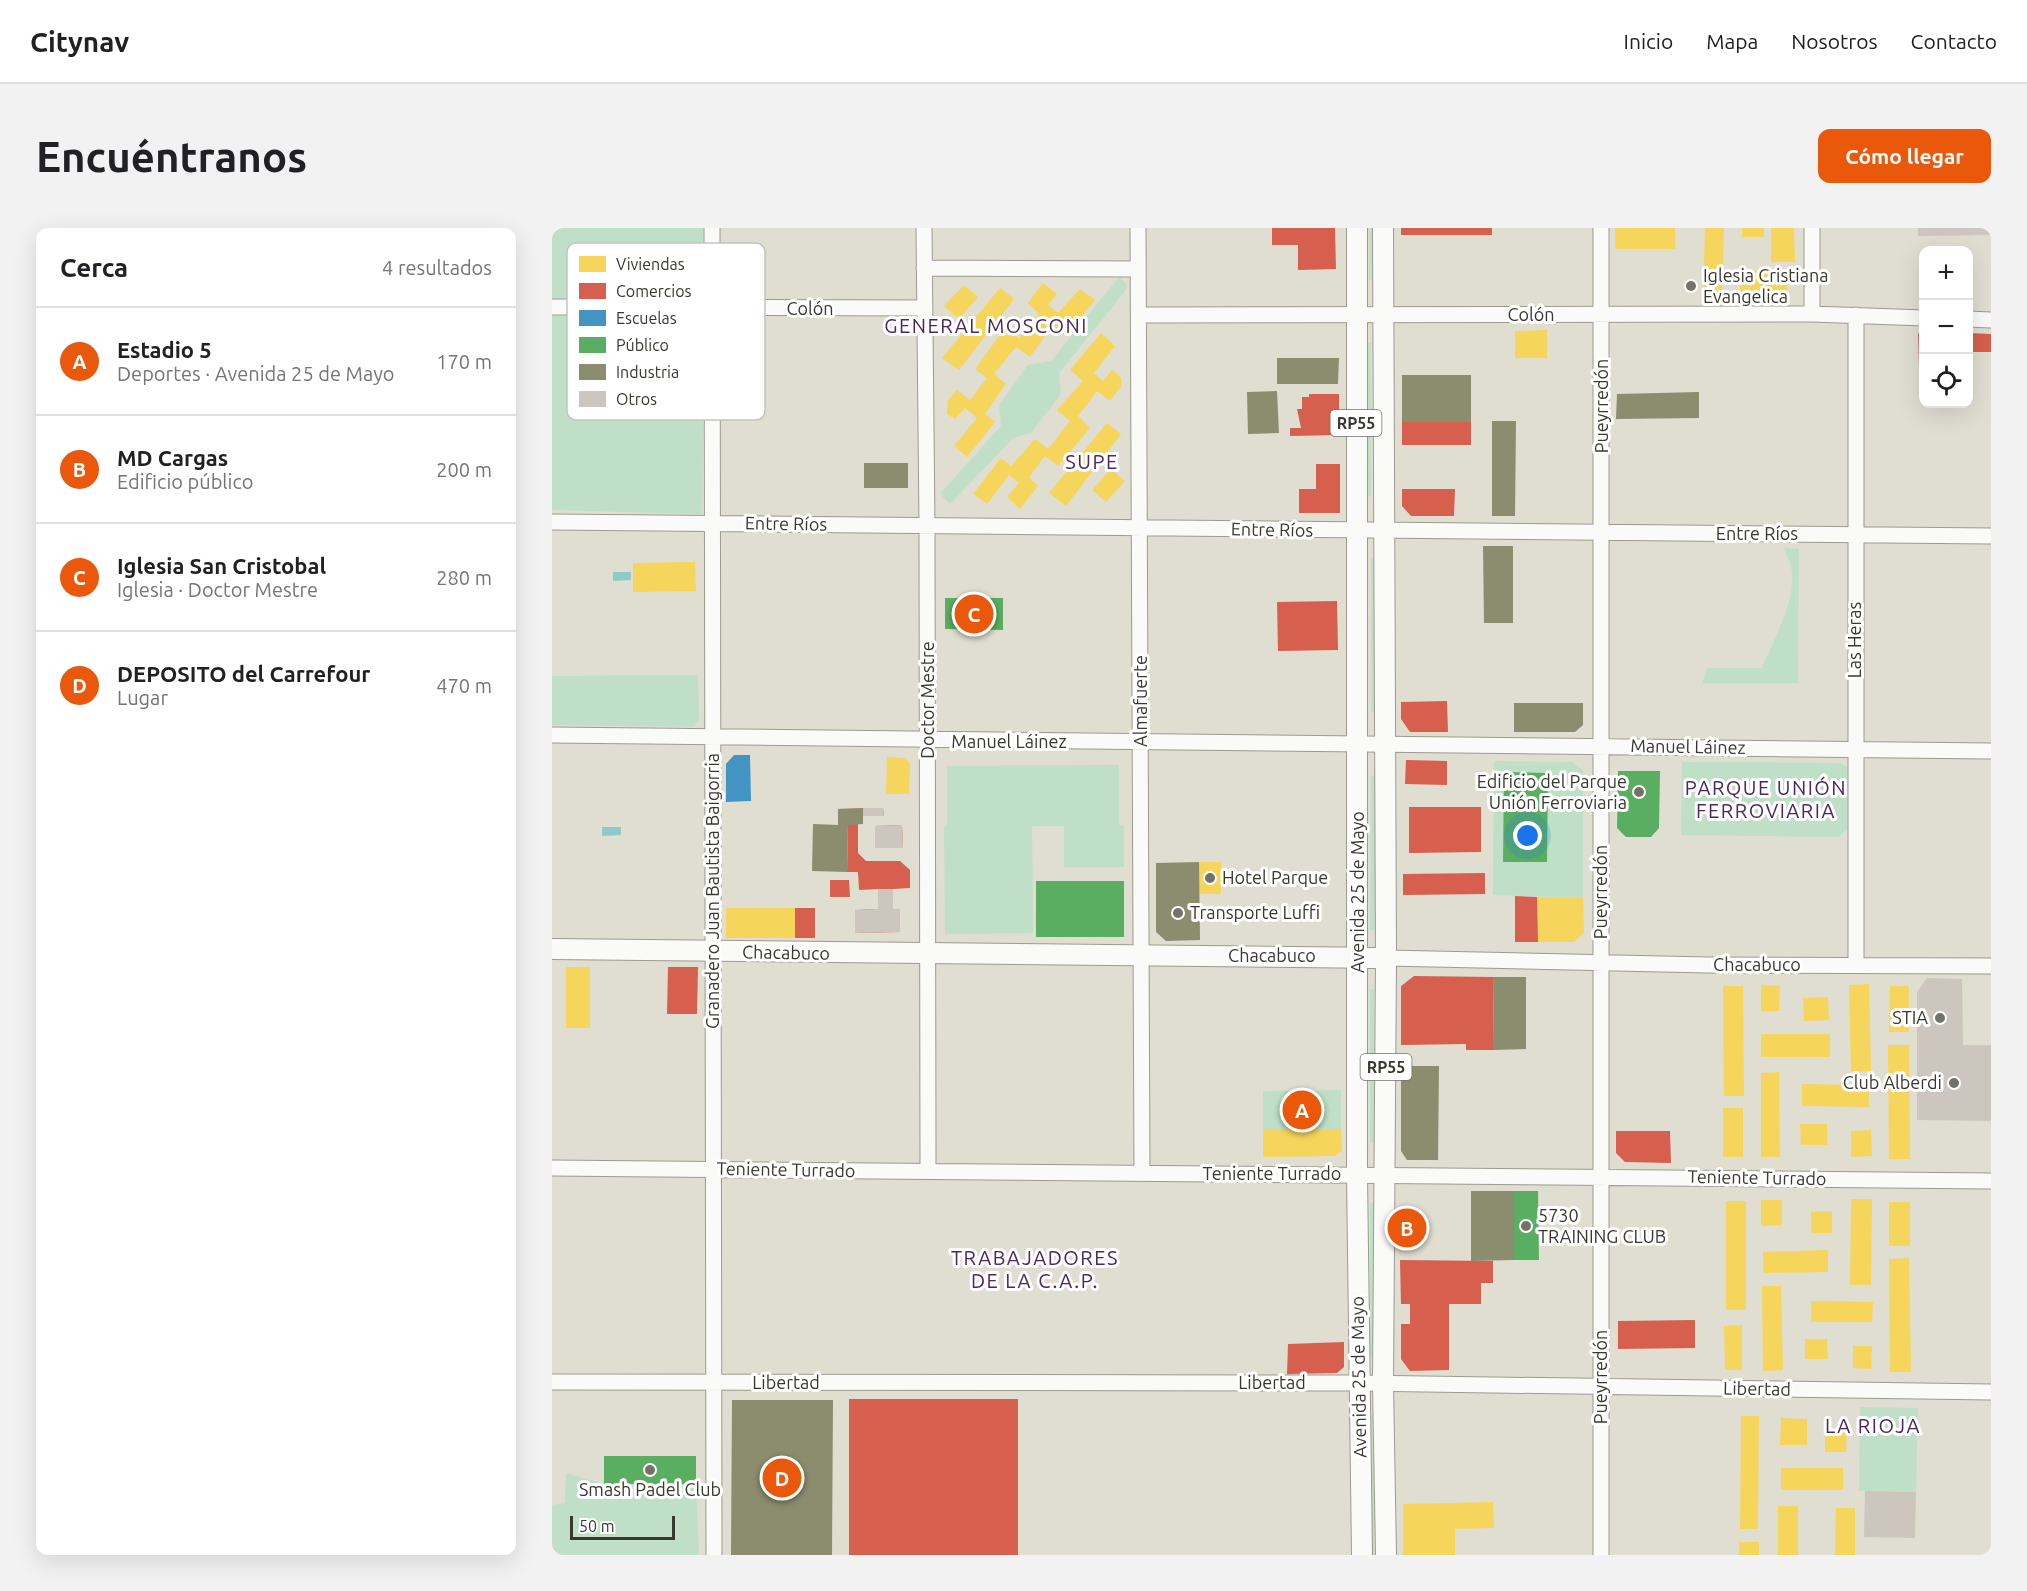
<!DOCTYPE html>
<html lang="es">
<meta charset="utf-8">
<style>
:root{--surface:#fff;--page:#f2f2f2;--text:#202124;--muted:#757577;--line:#e0e0e0;--accent:#ea580c}
body{margin:0;font-family:Ubuntu,sans-serif;background:var(--page);color:var(--text)}
.controls{position:absolute;right:18px;top:18px;display:grid;overflow:hidden;border-radius:12px;box-shadow:0 6px 24px #0002}
.controls button{width:54px;height:54px;display:grid;place-items:center;padding:0;border:0;border-bottom:2px solid var(--line);background:var(--surface);color:var(--text);font:30px sans-serif}
.scale{position:absolute;left:18px;bottom:15px;width:105px;box-sizing:border-box;padding-left:6px;border:3px solid #39382f;border-top:0;font-size:16px;line-height:21px;white-space:nowrap;color:#39382f;-webkit-text-stroke:4px #fff;paint-order:stroke}
.you{position:absolute;left:976px;top:608px;width:21px;height:21px;margin:-15px;border:4px solid #fff;border-radius:50%;background:#1a73e8;box-shadow:0 0 0 9px #1a73e833}
.badge{display:grid;place-items:center;width:39px;height:39px;border-radius:50%;background:var(--accent);color:#fff;font-size:20px;font-weight:700}
.pin{position:absolute;translate:-50% -50%;border:3px solid #fff;box-shadow:0 2px 6px #0006}
.list{margin:0;padding:0;list-style:none}
h2{display:flex;justify-content:space-between;align-items:center;height:78px;margin:0;padding:0 24px;font-size:26px}
h2 small{font-size:20px;font-weight:400;color:var(--muted)}
.list li{display:grid;grid-template-columns:39px 1fr auto;gap:18px;align-items:center;box-sizing:border-box;height:108px;padding:0 24px;border-top:2px solid var(--line)}
.list b{display:block;font-size:22px;white-space:nowrap}
.list p{margin:0;font-size:20px;white-space:nowrap;color:var(--muted)}
.list em{font-size:20px;font-style:normal;color:var(--muted)}
.icon{flex:none;width:33px;height:33px;fill:none;stroke:currentColor;stroke-width:2;stroke-linecap:round;stroke-linejoin:round}
.map{position:relative;flex:none;width:1439px;height:1327px;overflow:hidden;border-radius:12px}
header{display:flex;align-items:center;gap:36px;box-sizing:border-box;height:84px;padding:0 30px;background:var(--surface);border-bottom:2px solid var(--line)}
header strong{font-size:28px}
nav{display:flex;gap:33px;margin-inline-start:auto;font-size:21px}
.intro{display:flex;align-items:center;justify-content:space-between;box-sizing:border-box;height:144px;padding:0 36px}
h1{margin:0;font-size:42px}
.button{padding:15px 27px;border-radius:12px;background:var(--accent);color:#fff;font-size:21px;font-weight:700}
main{display:flex;gap:36px;padding:0 36px}
aside{flex:1;background:var(--surface);border-radius:12px;box-shadow:0 6px 24px #0002}
.map>svg:first-child{display:block}
</style>
<header>
<strong>Citynav</strong>
<nav><a>Inicio</a><a>Mapa</a><a>Nosotros</a><a>Contacto</a></nav>
</header>
<div class="intro"><h1>Encuéntranos</h1><a class="button">Cómo llegar</a></div>
<main>
<aside>
<h2>Cerca<small>4 resultados</small></h2>
<ul class="list">
<li><span class="badge">A</span><div><b>Estadio 5</b><p>Deportes · Avenida 25 de Mayo</p></div><em>170 m</em></li>
<li><span class="badge">B</span><div><b>MD Cargas</b><p>Edificio público</p></div><em>200 m</em></li>
<li><span class="badge">C</span><div><b>Iglesia San Cristobal</b><p>Iglesia · Doctor Mestre</p></div><em>280 m</em></li>
<li><span class="badge">D</span><div><b>DEPOSITO del Carrefour</b><p>Lugar</p></div><em>470 m</em></li>
</ul>
</aside>
<div class="map">
<svg width="1439" height="1327" viewBox="0 0 1439 1327">
<rect width="100%" height="100%" fill="#e0ddd1"/>
<!-- green -->
<path fill="#c0dfc7" d="M 0,0 L 151,0 L 151,71 L 0,70 Z
M 817,0 L 821,0 L 821,52 L 817,52 Z
M 567,49 L 575,57 L 574,62 L 507,145 L 509,166 L 479,205 L 461,210 L 398,276 L 388,266 L 449,198 L 447,177 L 476,137 L 499,133 Z
M 0,88 L 152,89 L 150,286 L 0,282 Z
M 815,115 L 819,115 L 819,268 L 815,268 Z
M 1231,320 L 1247,321 L 1246,455 L 1150,455 L 1156,440 L 1210,440 C 1224,405 1256,355 1231,320 Z
M 819,331 L 823,331 L 823,484 L 819,484 Z
M 146,447 L 147,492 L 142,499 L 0,497 L 0,448 Z
M 942,533 L 1021,534 L 1031,543 L 1031,670 L 941,667 Z
M 1130,534 L 1289,535 L 1295,540 L 1295,601 L 1287,609 L 1129,607 Z
M 567,537 L 567,597 L 572,598 L 572,639 L 512,639 L 512,598 L 480,598 L 481,705 L 393,706 L 392,598 L 395,598 L 395,538 Z
M 819,548 L 823,549 L 823,702 L 818,702 Z
M 818,761 L 822,761 L 822,915 L 818,915 Z
M 789,862 L 789,901 L 711,901 L 711,863 Z
M 822,974 L 822,1128 L 818,1128 L 818,975 Z
M 1308,1179 L 1366,1180 L 1364,1264 L 1307,1263 Z
M 818,1187 L 822,1187 L 822,1327 L 818,1327 Z
M 14,1245 L 52,1256 L 144,1256 L 147,1327 L 0,1327 L 0,1277 L 13,1275 Z"/>
<!-- water -->
<path fill="#8ccbc7" d="M 61,344 L 79,344 L 79,352 L 61,353 Z
M 50,599 L 69,599 L 69,607 L 50,608 Z"/>
<!-- homes -->
<path fill="#f6d55c" d="M 1063,0 L 1123,0 L 1123,21 L 1063,21 Z
M 1153,0 L 1172,0 L 1170,71 L 1151,71 Z
M 1190,0 L 1212,0 L 1212,9 L 1190,9 Z
M 1219,0 L 1242,0 L 1243,34 L 1219,34 Z
M 1235,42 L 1235,66 L 1188,67 L 1188,43 Z
M 491,55 L 505,66 L 496,77 L 506,85 L 528,61 L 543,72 L 514,108 L 501,97 L 478,129 L 464,119 L 442,146 L 454,156 L 433,186 L 443,194 L 415,229 L 402,218 L 425,190 L 413,180 L 403,191 L 395,186 L 396,172 L 405,162 L 418,172 L 435,150 L 423,141 L 453,100 L 467,110 L 487,86 L 476,75 Z
M 412,57 L 426,69 L 407,91 L 392,78 Z
M 448,60 L 462,71 L 407,142 L 390,130 Z
M 995,102 L 995,130 L 963,130 L 963,103 Z
M 549,105 L 563,118 L 542,145 L 551,153 L 560,142 L 569,150 L 569,158 L 558,173 L 545,163 L 526,188 L 538,200 L 506,238 L 493,228 L 477,249 L 486,258 L 468,281 L 455,269 L 467,255 L 457,247 L 435,276 L 421,266 L 449,230 L 459,238 L 483,211 L 496,221 L 518,193 L 505,182 L 531,153 L 518,142 Z
M 555,195 L 569,206 L 514,278 L 497,265 Z
M 559,241 L 573,253 L 554,274 L 540,262 Z
M 143,334 L 144,363 L 81,364 L 81,335 Z
M 335,529 L 352,530 L 358,535 L 357,566 L 334,566 Z
M 647,634 L 669,634 L 669,666 L 647,666 Z
M 985,669 L 1031,670 L 1032,705 L 1022,714 L 986,714 Z
M 174,680 L 243,680 L 243,710 L 174,710 Z
M 14,739 L 38,739 L 38,800 L 14,800 Z
M 1317,756 L 1319,843 L 1299,843 L 1297,757 Z
M 1209,757 L 1228,758 L 1227,783 L 1209,783 Z
M 1171,758 L 1191,758 L 1192,868 L 1172,868 Z
M 1338,758 L 1357,758 L 1357,804 L 1337,804 Z
M 1276,769 L 1277,792 L 1252,793 L 1251,770 Z
M 1209,806 L 1278,806 L 1278,829 L 1209,829 Z
M 1336,817 L 1357,817 L 1358,931 L 1337,931 Z
M 1227,844 L 1228,929 L 1209,929 L 1209,845 Z
M 1250,856 L 1317,857 L 1317,879 L 1250,878 Z
M 1171,880 L 1191,880 L 1191,929 L 1171,929 Z
M 1248,896 L 1275,896 L 1275,917 L 1249,917 Z
M 711,901 L 789,901 L 790,923 L 783,928 L 711,929 Z
M 1319,902 L 1320,928 L 1299,929 L 1299,903 Z
M 1299,971 L 1320,971 L 1319,1057 L 1298,1057 Z
M 1209,972 L 1230,972 L 1230,997 L 1209,998 Z
M 1174,973 L 1194,973 L 1194,1082 L 1174,1082 Z
M 1337,974 L 1358,974 L 1358,1018 L 1337,1018 Z
M 1280,983 L 1280,1005 L 1259,1005 L 1259,984 Z
M 1276,1022 L 1276,1044 L 1211,1045 L 1211,1024 Z
M 1357,1030 L 1359,1144 L 1338,1144 L 1337,1031 Z
M 1210,1058 L 1229,1058 L 1231,1142 L 1211,1143 Z
M 1259,1073 L 1321,1074 L 1320,1094 L 1259,1094 Z
M 1190,1097 L 1190,1142 L 1173,1142 L 1172,1098 Z
M 1253,1111 L 1275,1111 L 1276,1131 L 1253,1131 Z
M 1301,1118 L 1320,1118 L 1319,1141 L 1301,1140 Z
M 1189,1188 L 1207,1188 L 1206,1301 L 1188,1301 Z
M 1229,1190 L 1255,1191 L 1255,1217 L 1228,1217 Z
M 1273,1203 L 1295,1203 L 1294,1224 L 1273,1224 Z
M 1229,1240 L 1291,1240 L 1291,1262 L 1229,1262 Z
M 941,1274 L 942,1300 L 903,1301 L 903,1327 L 851,1327 L 851,1276 Z
M 1226,1278 L 1246,1278 L 1246,1327 L 1226,1327 Z
M 1284,1280 L 1303,1280 L 1303,1327 L 1283,1327 Z
M 1187,1314 L 1207,1314 L 1207,1327 L 1187,1327 Z"/>
<!-- shops -->
<path fill="#d6604d" d="M 720,0 L 783,0 L 784,41 L 746,42 L 746,17 L 720,17 Z
M 849,0 L 940,0 L 940,7 L 849,7 Z
M 1366,105 L 1372,105 L 1372,140 L 1367,140 Z
M 1416,105 L 1439,106 L 1439,124 L 1416,124 Z
M 757,166 L 787,166 L 787,207 L 738,208 L 738,200 L 749,200 L 745,181 L 750,181 L 750,169 L 757,169 Z
M 850,194 L 919,194 L 919,217 L 850,217 Z
M 764,236 L 788,236 L 788,285 L 747,285 L 747,261 L 764,261 Z
M 850,261 L 903,261 L 902,288 L 859,288 L 850,278 Z
M 785,373 L 786,422 L 726,423 L 725,374 Z
M 895,473 L 896,504 L 858,504 L 849,491 L 849,474 Z
M 854,532 L 895,533 L 895,557 L 853,556 Z
M 857,579 L 929,579 L 929,624 L 857,625 Z
M 331,580 L 332,588 L 311,588 L 311,596 L 306,596 L 306,625 L 314,633 L 348,633 L 358,642 L 358,660 L 341,661 L 341,681 L 348,681 L 348,704 L 303,705 L 303,682 L 326,681 L 326,661 L 307,662 L 306,644 L 295,644 L 296,597 L 286,597 L 286,581 Z
M 350,597 L 351,620 L 323,620 L 323,598 Z
M 933,645 L 933,666 L 851,667 L 851,646 Z
M 278,652 L 297,652 L 298,669 L 278,669 Z
M 963,668 L 985,669 L 986,714 L 963,714 Z
M 243,680 L 263,680 L 263,710 L 243,710 Z
M 116,739 L 146,739 L 145,786 L 115,786 Z
M 862,748 L 941,749 L 942,822 L 914,822 L 914,816 L 849,817 L 849,758 Z
M 1064,903 L 1118,903 L 1119,935 L 1073,934 L 1064,925 Z
M 848,1032 L 941,1033 L 941,1055 L 929,1055 L 929,1076 L 897,1076 L 897,1142 L 858,1143 L 849,1131 L 849,1096 L 858,1096 L 858,1076 L 849,1076 Z
M 1143,1092 L 1143,1120 L 1066,1121 L 1066,1093 Z
M 792,1114 L 792,1139 L 785,1145 L 735,1146 L 736,1116 Z
M 297,1171 L 466,1171 L 466,1327 L 297,1327 Z"/>
<!-- schools -->
<path fill="#4393c3" d="M 182,527 L 198,527 L 199,573 L 174,574 L 174,536 Z"/>
<!-- public -->
<path fill="#5aae61" d="M 393,370 L 451,370 L 451,402 L 393,401 Z
M 1066,543 L 1108,543 L 1107,600 L 1099,609 L 1074,609 L 1065,600 Z
M 952,544 L 996,545 L 995,634 L 951,634 Z
M 484,653 L 572,653 L 572,709 L 484,709 Z
M 962,963 L 986,963 L 987,1032 L 962,1032 Z
M 52,1228 L 144,1228 L 144,1256 L 52,1256 Z"/>
<!-- industry -->
<path fill="#8c8c6e" d="M 725,130 L 787,130 L 786,156 L 725,156 Z
M 850,147 L 919,147 L 919,194 L 850,194 Z
M 725,163 L 727,205 L 696,206 L 695,164 Z
M 1147,164 L 1147,190 L 1064,191 L 1065,166 Z
M 940,193 L 964,193 L 963,288 L 940,288 Z
M 312,235 L 356,235 L 356,260 L 312,260 Z
M 931,318 L 961,318 L 961,395 L 932,395 Z
M 962,475 L 1031,475 L 1031,497 L 1023,504 L 962,504 Z
M 311,580 L 311,596 L 296,597 L 295,644 L 260,643 L 261,596 L 286,597 L 286,581 Z
M 647,634 L 648,712 L 614,713 L 604,704 L 604,635 Z
M 941,749 L 974,749 L 974,821 L 942,822 Z
M 849,838 L 887,838 L 886,932 L 855,932 L 849,923 Z
M 919,963 L 962,963 L 962,1032 L 919,1033 Z
M 180,1172 L 281,1172 L 280,1327 L 179,1327 Z"/>
<!-- building -->
<path fill="#ccc6be" d="M 1366,0 L 1439,0 L 1439,7 L 1366,8 Z
M 311,580 L 331,580 L 332,588 L 311,588 Z
M 350,597 L 351,620 L 323,620 L 323,598 Z
M 326,661 L 341,661 L 341,681 L 348,681 L 348,704 L 303,705 L 303,682 L 326,681 Z
M 1375,750 L 1410,751 L 1411,817 L 1439,817 L 1439,893 L 1365,892 L 1365,764 Z
M 1313,1263 L 1364,1264 L 1363,1310 L 1312,1309 Z"/>
<g fill="none" stroke-linecap="round" stroke-linejoin="round">
<defs>
<path id="minor" d="M 160,0 L 162,1327
M 372,0 L 375,298 L 376,943
M 586,0 L 590,945
M 1049,0 L 1049,1327
M 372,40 L 586,41
M 0,79 L 372,80
M 1260,86 L 1260,0
M 587,87 L 1260,86 L 1372,90
M 1304,87 L 1304,737
M 1416,91 L 1439,92
M 0,294 L 1439,308
M 0,507 L 1439,523
M 834,730 L 1156,737 L 1439,738
M 0,940 L 1439,953
M 0,1154 L 806,1155 L 1439,1164"/>
<path id="major" d="M 805,0 L 805,947 L 810,1327
M 831,0 L 834,730 L 831,1156 L 834,1327
M 0,721 L 834,730"/>
</defs>
<!-- minor casing -->
<use href="#minor" stroke="#9d9a91" stroke-width="17"/>
<!-- major casing -->
<use href="#major" stroke="#9d9a91" stroke-width="22"/>
<!-- minor -->
<use href="#minor" stroke="#fafaf8" stroke-width="15"/>
<!-- major -->
<use href="#major" stroke="#fafaf8" stroke-width="20"/>
</g>
<!-- markers -->
<g fill="#737268" stroke="#fff" stroke-width="2">
<circle cx="1139" cy="58" r="6"/>
<circle cx="1087" cy="564" r="6"/>
<circle cx="658" cy="650" r="6"/>
<circle cx="626" cy="685" r="6"/>
<circle cx="1388" cy="790" r="6"/>
<circle cx="1402" cy="855" r="6"/>
<circle cx="974" cy="998" r="6"/>
<circle cx="98" cy="1242" r="6"/>
</g>
<g text-anchor="middle" stroke-width="6" stroke-linejoin="round" paint-order="stroke">
<!-- shield labels -->
<g fill="#fff" stroke="#74746d" stroke-width="1.5">
<rect x="778.5" y="182" width="51" height="26" rx="4.5"/>
<rect x="808.5" y="826" width="51" height="26" rx="4.5"/>
</g>
<g font-size="16" font-weight="bold" fill="#39382f">
<text x="804" y="201">RP55</text>
<text x="834" y="845">RP55</text>
</g>
<!-- poi labels -->
<g font-size="18" fill="#39382f" stroke="#fff" text-anchor="start">
<text x="1151" y="54">Iglesia Cristiana<tspan x="1151" dy="21">Evangelica</tspan></text>
<text x="1075" y="560" text-anchor="end">Edificio del Parque<tspan x="1075" dy="21">Unión Ferroviaria</tspan></text>
<text x="670" y="656">Hotel Parque</text>
<text x="638" y="691">Transporte Luffi</text>
<text x="1376" y="796" text-anchor="end">STIA</text>
<text x="1390" y="861" text-anchor="end">Club Alberdi</text>
<text x="986" y="994">5730<tspan x="986" dy="21">TRAINING CLUB</tspan></text>
<text x="98" y="1268" text-anchor="middle">Smash Padel Club</text>
</g>
<!-- street labels -->
<g font-size="18" fill="#39382f" stroke="#fff">
<text x="258" y="87">Colón</text>
<text x="979" y="93">Colón</text>
<text transform="translate(1050 178) rotate(-90)" y="6">Pueyrredón</text>
<text transform="translate(234 296) rotate(1)" y="6">Entre Ríos</text>
<text transform="translate(720 302) rotate(1)" y="6">Entre Ríos</text>
<text x="1205" y="312">Entre Ríos</text>
<text transform="translate(1303 412) rotate(-90)" y="6">Las Heras</text>
<text transform="translate(376 472) rotate(-90)" y="6">Doctor Mestre</text>
<text transform="translate(589 473) rotate(-90)" y="6">Almafuerte</text>
<text x="457" y="520">Manuel Láinez</text>
<text transform="translate(1136 519) rotate(1)" y="6">Manuel Láinez</text>
<text transform="translate(161 663) rotate(-90)" y="6">Granadero Juan Bautista Baigorria</text>
<text transform="translate(806 664) rotate(-90)" y="6">Avenida 25 de Mayo</text>
<text transform="translate(1049 664) rotate(-90)" y="6">Pueyrredón</text>
<text transform="translate(234 725) rotate(1)" y="6">Chacabuco</text>
<text x="720" y="734">Chacabuco</text>
<text x="1205" y="743">Chacabuco</text>
<text transform="translate(234 942) rotate(1)" y="6">Teniente Turrado</text>
<text x="720" y="952">Teniente Turrado</text>
<text transform="translate(1205 950) rotate(1)" y="6">Teniente Turrado</text>
<text transform="translate(807 1149) rotate(-91)" y="6">Avenida 25 de Mayo</text>
<text transform="translate(1049 1149) rotate(-90)" y="6">Pueyrredón</text>
<text x="234" y="1161">Libertad</text>
<text x="720" y="1161">Libertad</text>
<text transform="translate(1205 1161) rotate(1)" y="6">Libertad</text>
</g>
<!-- neighbourhood labels -->
<g font-size="20" letter-spacing="1.5" fill="#4b275e" stroke="#fff">
<text x="434" y="105">GENERAL MOSCONI</text>
<text x="540" y="241">SUPE</text>
<text x="1214" y="567">PARQUE UNIÓN<tspan x="1214" dy="23">FERROVIARIA</tspan></text>
<text x="483" y="1037">TRABAJADORES<tspan x="483" dy="23">DE LA C.A.P.</tspan></text>
<text x="1321" y="1205">LA RIOJA</text>
</g>
</g>
<!-- legend -->
<rect x="15" y="15" width="198" height="177" rx="9" fill="#fff" stroke="#c4c3c1" stroke-width="1.5"/>
<rect x="27" y="28" width="27" height="16" fill="#f6d55c"/>
<rect x="27" y="55" width="27" height="16" fill="#d6604d"/>
<rect x="27" y="82" width="27" height="16" fill="#4393c3"/>
<rect x="27" y="109" width="27" height="16" fill="#5aae61"/>
<rect x="27" y="136" width="27" height="16" fill="#8c8c6e"/>
<rect x="27" y="163" width="27" height="16" fill="#ccc6be"/>
<g font-size="16" fill="#39382f">
<text x="64" y="42">Viviendas</text>
<text x="64" y="69">Comercios</text>
<text x="64" y="96">Escuelas</text>
<text x="64" y="123">Público</text>
<text x="64" y="150">Industria</text>
<text x="64" y="177">Otros</text>
</g>
</svg>
<div class="controls">
<button>+</button>
<button>−</button>
<button><svg class="icon" aria-label="locate" viewBox="0 0 24 24"><circle cx="12" cy="12" r="6"/><path d="M12 2v4M12 18v4M2 12h4M18 12h4"/></svg></button>
</div>
<div class="scale">50 m</div>
<div class="you"></div>
<div class="pin badge" style="left:750px;top:882px">A</div>
<div class="pin badge" style="left:855px;top:1000px">B</div>
<div class="pin badge" style="left:422px;top:386px">C</div>
<div class="pin badge" style="left:230px;top:1250px">D</div>
</div>
</main>
